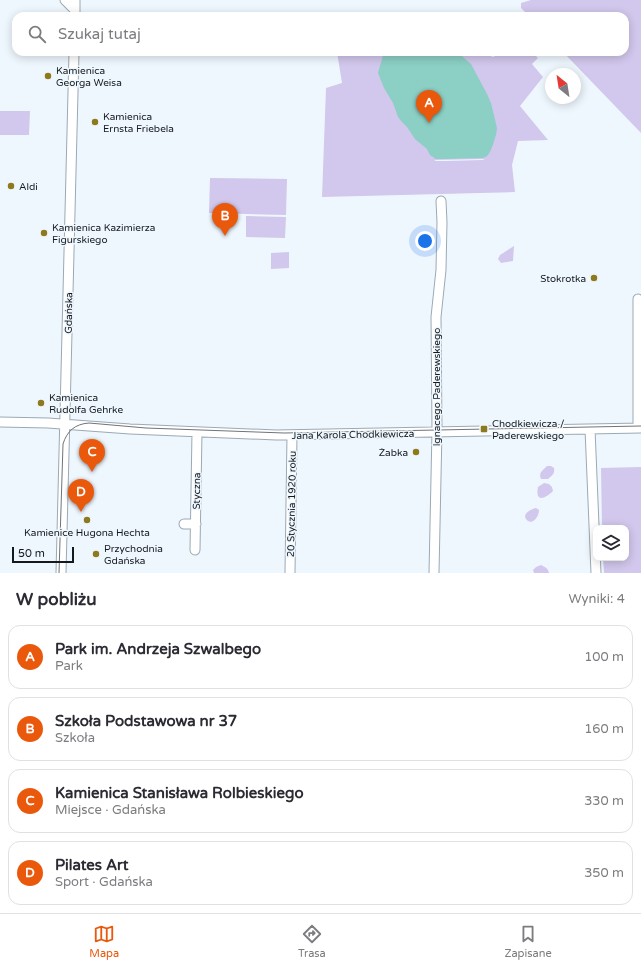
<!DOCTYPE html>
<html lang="pl">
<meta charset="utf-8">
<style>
:root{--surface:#fff;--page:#f2f2f3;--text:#2b2b33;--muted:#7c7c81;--line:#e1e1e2;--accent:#ea580c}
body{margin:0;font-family:"Varela Round",sans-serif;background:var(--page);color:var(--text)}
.controls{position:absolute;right:12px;bottom:12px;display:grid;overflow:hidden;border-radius:8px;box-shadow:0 2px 10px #0003}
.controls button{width:36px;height:36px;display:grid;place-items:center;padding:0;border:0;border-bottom:1px solid var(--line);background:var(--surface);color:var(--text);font:20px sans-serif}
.compass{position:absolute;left:545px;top:68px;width:36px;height:36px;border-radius:50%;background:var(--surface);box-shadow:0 2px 10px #0003;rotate:330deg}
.scale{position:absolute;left:12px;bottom:10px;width:62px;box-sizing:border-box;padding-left:4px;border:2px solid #14191d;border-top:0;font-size:11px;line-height:14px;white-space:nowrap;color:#14191d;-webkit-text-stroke:3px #eff7fe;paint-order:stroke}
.you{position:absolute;left:425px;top:241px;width:14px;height:14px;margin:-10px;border:3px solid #fff;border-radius:50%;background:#1a73e8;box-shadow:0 0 0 6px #1a73e833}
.badge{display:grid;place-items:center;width:26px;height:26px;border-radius:50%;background:var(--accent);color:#fff;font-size:13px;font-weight:700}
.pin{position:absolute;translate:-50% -33px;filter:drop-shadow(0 1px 2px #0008)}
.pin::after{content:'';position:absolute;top:21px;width:14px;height:12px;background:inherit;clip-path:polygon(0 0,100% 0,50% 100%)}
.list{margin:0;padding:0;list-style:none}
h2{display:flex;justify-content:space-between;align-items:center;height:52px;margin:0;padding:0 16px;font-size:17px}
h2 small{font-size:13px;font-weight:400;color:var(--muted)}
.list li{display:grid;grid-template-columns:26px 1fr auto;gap:12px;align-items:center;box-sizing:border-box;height:64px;margin:0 8px 8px;padding:0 8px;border:1px solid var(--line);border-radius:12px}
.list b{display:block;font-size:15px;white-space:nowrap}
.list p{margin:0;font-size:13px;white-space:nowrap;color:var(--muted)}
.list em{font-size:13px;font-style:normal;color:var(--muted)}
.icon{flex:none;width:22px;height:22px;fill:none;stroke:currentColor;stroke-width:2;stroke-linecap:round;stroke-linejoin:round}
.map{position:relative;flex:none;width:641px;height:573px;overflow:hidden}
.search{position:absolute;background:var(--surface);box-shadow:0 2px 10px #0003;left:12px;right:12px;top:12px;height:44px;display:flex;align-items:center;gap:10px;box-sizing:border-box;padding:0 14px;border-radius:12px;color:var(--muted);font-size:15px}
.sheet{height:340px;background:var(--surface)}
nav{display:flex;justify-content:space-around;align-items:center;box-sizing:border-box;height:56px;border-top:1px solid var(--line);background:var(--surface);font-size:11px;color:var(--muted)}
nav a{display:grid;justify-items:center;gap:2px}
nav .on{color:var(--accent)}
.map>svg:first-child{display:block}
</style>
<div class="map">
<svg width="641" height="573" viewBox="0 0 641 573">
<rect width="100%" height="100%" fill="#eff7fe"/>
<!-- green -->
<path fill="#d2c7ec" d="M 531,0 L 641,0 L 641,133 L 563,52 L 625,52 L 625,16 L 529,16 L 521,8 L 521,3 Z
M 337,52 L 480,52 L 493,57 L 500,54 L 499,52 L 532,52 L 538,58 L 532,64 L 543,77 L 520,106 L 548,140 L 518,141 L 512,165 L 515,192 L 322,197 L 326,88 L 342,83 Z
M 0,111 L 30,111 L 29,135 L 0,135 Z
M 210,178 L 287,179 L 286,215 L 209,213 Z
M 246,216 L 286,217 L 285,238 L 246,237 Z
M 514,246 L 513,261 L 501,263 L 498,259 L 500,255 Z
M 289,252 L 289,268 L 271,269 L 271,253 Z
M 547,466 L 551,466 L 554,468 C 555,474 552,475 548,479 L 541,479 C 538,473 543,470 547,466 Z
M 641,467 L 641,573 L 604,573 L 603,558 L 626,558 L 626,528 L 602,528 L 601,468 Z
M 544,483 L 549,484 L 552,487 L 553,491 C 545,499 535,503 538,487 Z
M 536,508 L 539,510 C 539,518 531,526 526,519 C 522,513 532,509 536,508 Z
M 541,565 C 545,567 548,568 549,573 L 534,573 L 533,570 L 536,567 Z"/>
<!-- water -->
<path fill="#8ccfc4" d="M 384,52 L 457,52 L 471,64 L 487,94 L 491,103 L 497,128 C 497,133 492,150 488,155 C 486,157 485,157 482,158 L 445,159 L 436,159 L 430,155 L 427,149 L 415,139 L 407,127 L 402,122 L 398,117 L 393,103 L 384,88 L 378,73 Z"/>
<!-- pier -->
<path fill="#eff7fe" d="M 485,159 L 482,160 L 445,161 L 436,161 L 434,160 Z"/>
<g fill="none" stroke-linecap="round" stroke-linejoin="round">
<defs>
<path id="minor" d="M 65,0 L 75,10
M 75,16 L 75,0
M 638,299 L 638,428
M 0,422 L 48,423 L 130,429 L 276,435 L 641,428
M 590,429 L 596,573
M 184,524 L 196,524
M 195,550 L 197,432
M 61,573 L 74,52
M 290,573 L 292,435
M 434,573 L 437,430 L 436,317 L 441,270 L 442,222 L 441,201"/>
</defs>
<!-- minor casing -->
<use href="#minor" stroke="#9ca9b3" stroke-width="11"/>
<!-- minor -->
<use href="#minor" stroke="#fff" stroke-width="9"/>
<!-- tram -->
<path stroke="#6e7479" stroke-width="1" d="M 59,573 L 63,444 C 67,431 75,424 89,423 L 146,428 L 284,433 L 641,426"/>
</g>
<!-- markers -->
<g fill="#8d791e" stroke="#eff7fe" stroke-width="1.5">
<circle cx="48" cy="76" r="4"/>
<circle cx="95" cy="122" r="4"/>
<circle cx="11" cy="186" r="4"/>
<circle cx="44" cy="233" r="4"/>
<circle cx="594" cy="278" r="4"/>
<circle cx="41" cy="403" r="4"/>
<rect x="480" y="425" width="8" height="8" rx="2"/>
<circle cx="416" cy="452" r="4"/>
<circle cx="87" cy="520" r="4"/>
<circle cx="96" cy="554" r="4"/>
</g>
<g text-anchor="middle" stroke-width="3" stroke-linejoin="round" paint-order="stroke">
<!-- poi labels -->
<g font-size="10" fill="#14191d" stroke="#eff7fe" text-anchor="start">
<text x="56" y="74">Kamienica<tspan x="56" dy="12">Georga Weisa</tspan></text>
<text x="103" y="120">Kamienica<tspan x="103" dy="12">Ernsta Friebela</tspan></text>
<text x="19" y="190">Aldi</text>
<text x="52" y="231">Kamienica Kazimierza<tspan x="52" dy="12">Figurskiego</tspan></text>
<text x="586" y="282" text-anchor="end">Stokrotka</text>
<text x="49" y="401">Kamienica<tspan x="49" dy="12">Rudolfa Gehrke</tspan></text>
<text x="492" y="427">Chodkiewicza /<tspan x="492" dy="12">Paderewskiego</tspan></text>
<text x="408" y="456" text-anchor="end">Żabka</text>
<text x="87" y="536" text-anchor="middle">Kamienice Hugona Hechta</text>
<text x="104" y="552">Przychodnia<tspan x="104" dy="12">Gdańska</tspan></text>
</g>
<!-- street labels -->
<g font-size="10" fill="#14191d" stroke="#eff7fe">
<text transform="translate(68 313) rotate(-89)" y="4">Gdańska</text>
<text transform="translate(436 387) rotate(-90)" y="4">Ignacego Paderewskiego</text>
<text transform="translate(353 434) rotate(-1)" y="4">Jana Karola Chodkiewicza</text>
<text transform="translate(196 491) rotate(-89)" y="4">Styczna</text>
<text transform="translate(291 504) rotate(-89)" y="4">20 Stycznia 1920 roku</text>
</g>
</g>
</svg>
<div class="controls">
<button><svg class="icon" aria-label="layers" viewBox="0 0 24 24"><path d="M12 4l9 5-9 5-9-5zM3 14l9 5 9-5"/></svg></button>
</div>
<svg class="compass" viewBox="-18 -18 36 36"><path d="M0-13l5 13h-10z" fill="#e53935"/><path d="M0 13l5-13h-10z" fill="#7c7c81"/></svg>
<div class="scale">50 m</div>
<div class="you"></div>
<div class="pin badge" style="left:429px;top:123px">A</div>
<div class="pin badge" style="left:225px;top:236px">B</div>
<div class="pin badge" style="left:92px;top:472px">C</div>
<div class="pin badge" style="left:81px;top:512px">D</div>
<div class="search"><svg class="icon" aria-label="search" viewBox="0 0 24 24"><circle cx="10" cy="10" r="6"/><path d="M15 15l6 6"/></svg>Szukaj tutaj</div>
</div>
<section class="sheet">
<h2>W pobliżu<small>Wyniki: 4</small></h2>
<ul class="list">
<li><span class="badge">A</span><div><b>Park im. Andrzeja Szwalbego</b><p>Park</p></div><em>100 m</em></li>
<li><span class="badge">B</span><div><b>Szkoła Podstawowa nr 37</b><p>Szkoła</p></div><em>160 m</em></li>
<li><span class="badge">C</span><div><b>Kamienica Stanisława Rolbieskiego</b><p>Miejsce · Gdańska</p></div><em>330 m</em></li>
<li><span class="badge">D</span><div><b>Pilates Art</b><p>Sport · Gdańska</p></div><em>350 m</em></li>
</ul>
</section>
<nav>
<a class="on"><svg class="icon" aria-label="map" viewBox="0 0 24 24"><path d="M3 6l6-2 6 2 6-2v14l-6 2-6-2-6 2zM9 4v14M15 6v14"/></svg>Mapa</a>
<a><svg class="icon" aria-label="directions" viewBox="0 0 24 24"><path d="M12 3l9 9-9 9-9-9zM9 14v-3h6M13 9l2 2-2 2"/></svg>Trasa</a>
<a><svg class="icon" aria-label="saved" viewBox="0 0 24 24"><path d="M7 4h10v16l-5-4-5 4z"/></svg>Zapisane</a>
</nav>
